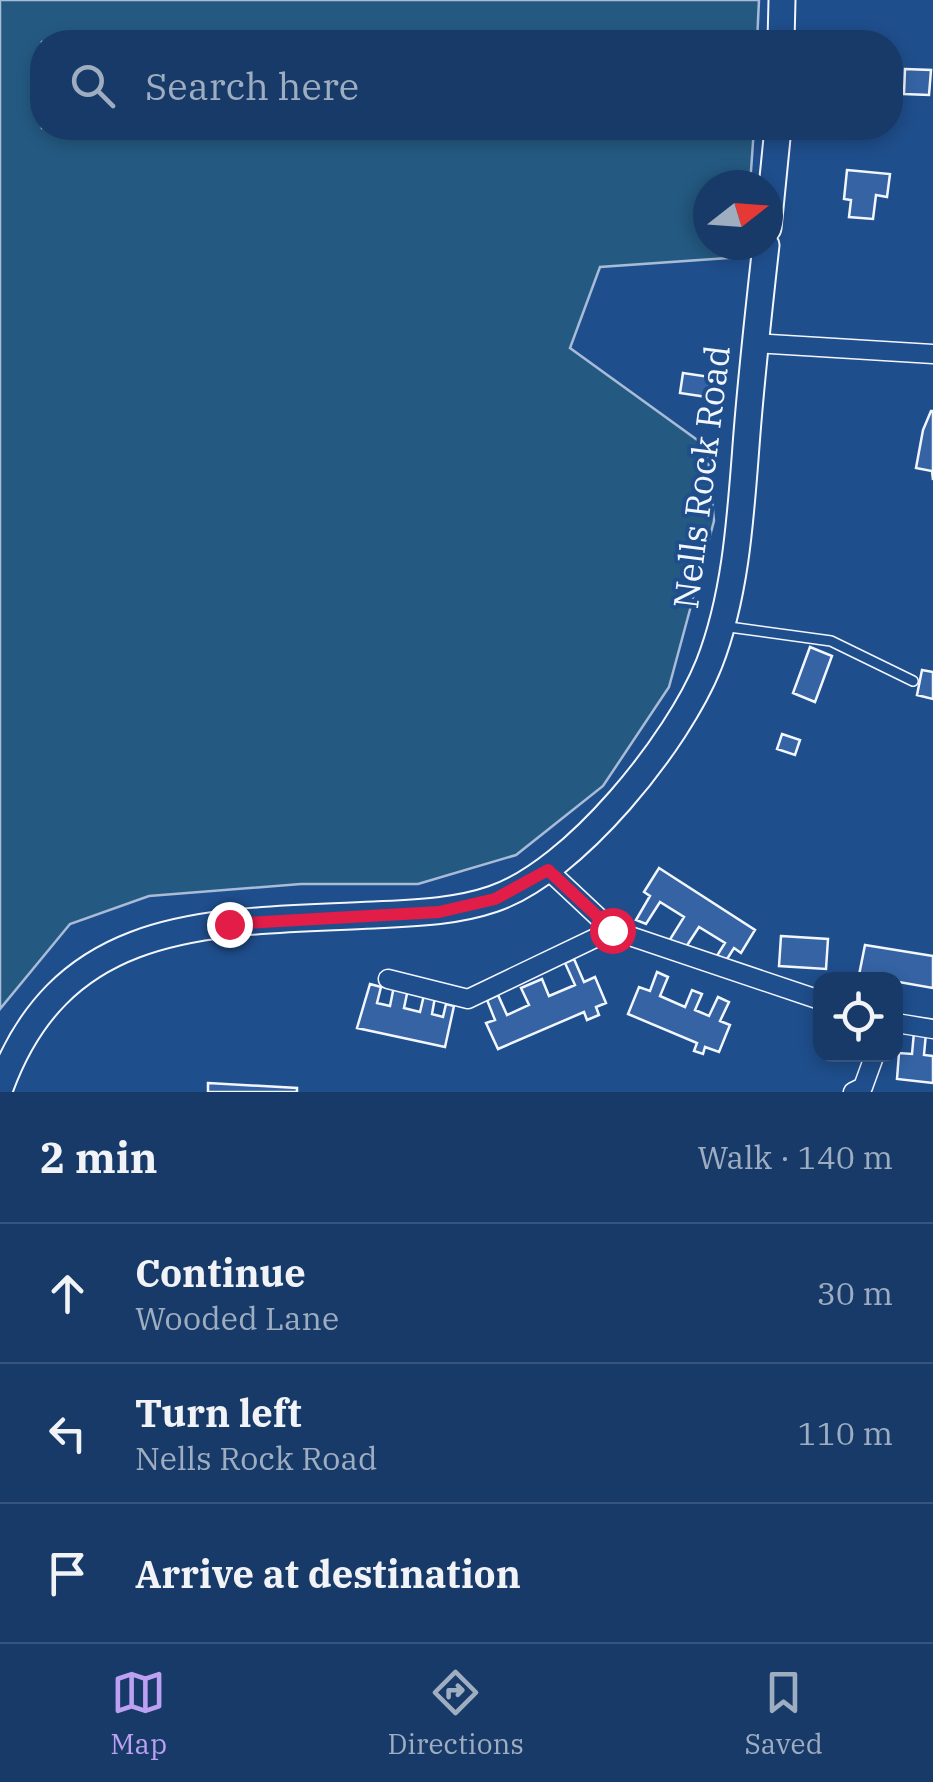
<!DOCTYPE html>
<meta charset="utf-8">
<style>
:root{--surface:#173a69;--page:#20416f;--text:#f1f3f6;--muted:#9eadc0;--line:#36547d;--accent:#bca0f2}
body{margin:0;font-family:"IBM Plex Serif",serif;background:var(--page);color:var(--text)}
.controls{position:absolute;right:30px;bottom:30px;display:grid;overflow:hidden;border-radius:20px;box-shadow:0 5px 15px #0003}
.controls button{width:90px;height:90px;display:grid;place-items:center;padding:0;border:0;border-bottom:2px solid var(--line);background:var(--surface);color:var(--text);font:50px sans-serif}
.compass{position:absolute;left:693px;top:170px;width:90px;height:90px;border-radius:50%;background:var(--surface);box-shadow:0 5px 15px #0003;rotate:73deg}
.stop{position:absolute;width:30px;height:30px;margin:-22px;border:8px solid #e11d48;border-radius:50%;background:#fff}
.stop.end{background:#e11d48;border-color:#fff;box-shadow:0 2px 10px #0008}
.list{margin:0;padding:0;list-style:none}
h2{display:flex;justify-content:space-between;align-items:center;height:130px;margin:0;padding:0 40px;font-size:42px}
h2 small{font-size:32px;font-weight:400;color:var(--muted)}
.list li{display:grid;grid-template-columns:65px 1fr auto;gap:30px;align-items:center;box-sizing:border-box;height:140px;padding:0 40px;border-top:2px solid var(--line)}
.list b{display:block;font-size:38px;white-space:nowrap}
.list p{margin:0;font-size:32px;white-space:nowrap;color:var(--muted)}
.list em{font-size:32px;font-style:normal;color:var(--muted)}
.icon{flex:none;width:55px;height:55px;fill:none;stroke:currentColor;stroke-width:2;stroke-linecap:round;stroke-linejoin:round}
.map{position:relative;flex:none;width:933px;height:1092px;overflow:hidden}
.search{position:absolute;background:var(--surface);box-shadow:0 5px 15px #0003;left:30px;right:30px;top:30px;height:110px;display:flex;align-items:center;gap:25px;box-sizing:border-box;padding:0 35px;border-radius:40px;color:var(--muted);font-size:38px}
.sheet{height:550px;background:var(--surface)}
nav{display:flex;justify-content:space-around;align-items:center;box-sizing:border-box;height:140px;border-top:2px solid var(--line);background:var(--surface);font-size:28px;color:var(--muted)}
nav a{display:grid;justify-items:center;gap:5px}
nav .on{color:var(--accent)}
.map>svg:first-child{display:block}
</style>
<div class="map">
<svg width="933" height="1092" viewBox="0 0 933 1092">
<rect width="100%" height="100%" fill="#1f4e8c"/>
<!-- green -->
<path fill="#245a82" stroke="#a8bbd7" stroke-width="2.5" d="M 0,0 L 759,0 L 757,42 L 42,42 L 42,128 L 754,128 L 750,185 L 708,185 L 708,245 L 743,245 L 742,257 L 600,267 L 570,348 L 707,447 L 714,521 L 669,687 L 603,786 L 516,855 L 418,884 L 301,884 L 149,896 L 70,924 L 0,1009 Z"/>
<!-- building -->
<path fill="#3563a3" stroke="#f2f6ff" stroke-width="2.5" d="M 905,69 L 931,70 L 929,95 L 904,94 Z
M 847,170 L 890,174 L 887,197 L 876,195 L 873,219 L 849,217 L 851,200 L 844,199 Z
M 683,373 L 710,377 L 707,397 L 680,393 Z
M 931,411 L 933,411 L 933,480 L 932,471 L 916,468 L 923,430 Z
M 810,647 L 832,656 L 815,702 L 793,693 Z
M 922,670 L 933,672 L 933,699 L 917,695 Z
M 782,734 L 800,740 L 795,755 L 777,749 Z
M 659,868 L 755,930 L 741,953 L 734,948 L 722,967 L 713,962 L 725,943 L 699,927 L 684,950 L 669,941 L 684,917 L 660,902 L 646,924 L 636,920 L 650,896 L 644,892 Z
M 781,936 L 828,939 L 826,969 L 779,966 Z
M 865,945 L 933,956 L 933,988 L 859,975 Z
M 574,959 L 584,982 L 595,977 L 606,1003 L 596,1007 L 599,1015 L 587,1020 L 584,1012 L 498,1049 L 486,1023 L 495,1020 L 487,1000 L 498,995 L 507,1015 L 529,1005 L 521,988 L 542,979 L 549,996 L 575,985 L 565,963 Z
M 657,972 L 668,977 L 660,996 L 685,1007 L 692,990 L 702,994 L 695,1010 L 709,1016 L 718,997 L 729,1002 L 720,1021 L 730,1025 L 719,1052 L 705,1047 L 703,1054 L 694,1051 L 697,1043 L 628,1014 L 639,987 L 650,991 Z
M 370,984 L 381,987 L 377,1003 L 390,1006 L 394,986 L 408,989 L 404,1008 L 420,1012 L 424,995 L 435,997 L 432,1014 L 443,1017 L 446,1004 L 454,1006 L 445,1047 L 357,1028 Z
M 914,1032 L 926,1033 L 924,1055 L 933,1056 L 933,1083 L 897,1079 L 899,1053 L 912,1054 Z
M 208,1083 L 297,1088 L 297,1092 L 208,1092 Z"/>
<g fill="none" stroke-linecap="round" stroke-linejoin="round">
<defs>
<path id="service" d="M 722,626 L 831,641 L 913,681"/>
<path id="minor" d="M 755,343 L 933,354
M 548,870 L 612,930 L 820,1000
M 388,979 L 468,999 L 612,930
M 896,1023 L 933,1029
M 853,1092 L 863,1087 L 875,1054"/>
<path id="secondary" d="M 781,42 L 782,0
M 768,228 L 778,128
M 0,1088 C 64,913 216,923 374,915 C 414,913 455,912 493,899 C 574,872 678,742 709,664 C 737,593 741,509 747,433 C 752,370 759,308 766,245"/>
</defs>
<!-- service casing -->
<use href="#service" stroke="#f2f6ff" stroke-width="12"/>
<!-- minor casing -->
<use href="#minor" stroke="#f2f6ff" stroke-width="21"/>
<!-- secondary casing -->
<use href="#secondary" stroke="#f2f6ff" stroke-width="29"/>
<!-- service -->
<use href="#service" stroke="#1f4e8c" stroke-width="9"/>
<!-- minor -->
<use href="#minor" stroke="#1f4e8c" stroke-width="18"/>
<!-- secondary -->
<use href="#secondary" stroke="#1f4e8c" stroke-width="25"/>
</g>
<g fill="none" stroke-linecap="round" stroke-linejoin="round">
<!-- route -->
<path stroke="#e11d48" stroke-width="12" d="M 229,924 L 439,912 L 495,899 L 548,870 L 612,930"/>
</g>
<g text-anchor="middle" stroke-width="8" stroke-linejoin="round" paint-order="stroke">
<!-- street labels -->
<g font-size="35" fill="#f2f6ff" stroke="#1f4e8c">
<text transform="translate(702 477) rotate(-83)" y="12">Nells Rock Road</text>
</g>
</g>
</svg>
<div class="controls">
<button><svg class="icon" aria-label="locate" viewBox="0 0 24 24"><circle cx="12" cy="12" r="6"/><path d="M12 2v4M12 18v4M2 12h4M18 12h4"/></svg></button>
</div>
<svg class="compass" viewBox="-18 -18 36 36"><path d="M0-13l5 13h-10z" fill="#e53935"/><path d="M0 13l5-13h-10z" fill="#9eadc0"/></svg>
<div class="stop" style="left:612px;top:930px"></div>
<div class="stop end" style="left:229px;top:924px"></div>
<div class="search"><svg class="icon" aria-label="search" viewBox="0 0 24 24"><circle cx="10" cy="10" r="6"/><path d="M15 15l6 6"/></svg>Search here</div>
</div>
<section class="sheet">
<h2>2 min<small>Walk · 140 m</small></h2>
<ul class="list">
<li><svg class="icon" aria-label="ahead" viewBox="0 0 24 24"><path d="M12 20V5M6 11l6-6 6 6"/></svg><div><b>Continue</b><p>Wooded Lane</p></div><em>30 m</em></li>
<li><svg class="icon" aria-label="left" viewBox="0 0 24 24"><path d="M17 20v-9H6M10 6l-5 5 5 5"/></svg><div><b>Turn left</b><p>Nells Rock Road</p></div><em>110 m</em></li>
<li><svg class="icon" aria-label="arrive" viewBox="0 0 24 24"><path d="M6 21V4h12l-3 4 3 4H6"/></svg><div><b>Arrive at destination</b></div></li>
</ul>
</section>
<nav>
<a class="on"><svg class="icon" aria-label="map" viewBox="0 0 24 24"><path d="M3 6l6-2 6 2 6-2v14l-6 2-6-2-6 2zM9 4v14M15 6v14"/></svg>Map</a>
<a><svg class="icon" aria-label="directions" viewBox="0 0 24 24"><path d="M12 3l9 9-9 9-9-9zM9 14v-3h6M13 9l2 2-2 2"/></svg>Directions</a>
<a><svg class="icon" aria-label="saved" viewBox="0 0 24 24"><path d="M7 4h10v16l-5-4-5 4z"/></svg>Saved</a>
</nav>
